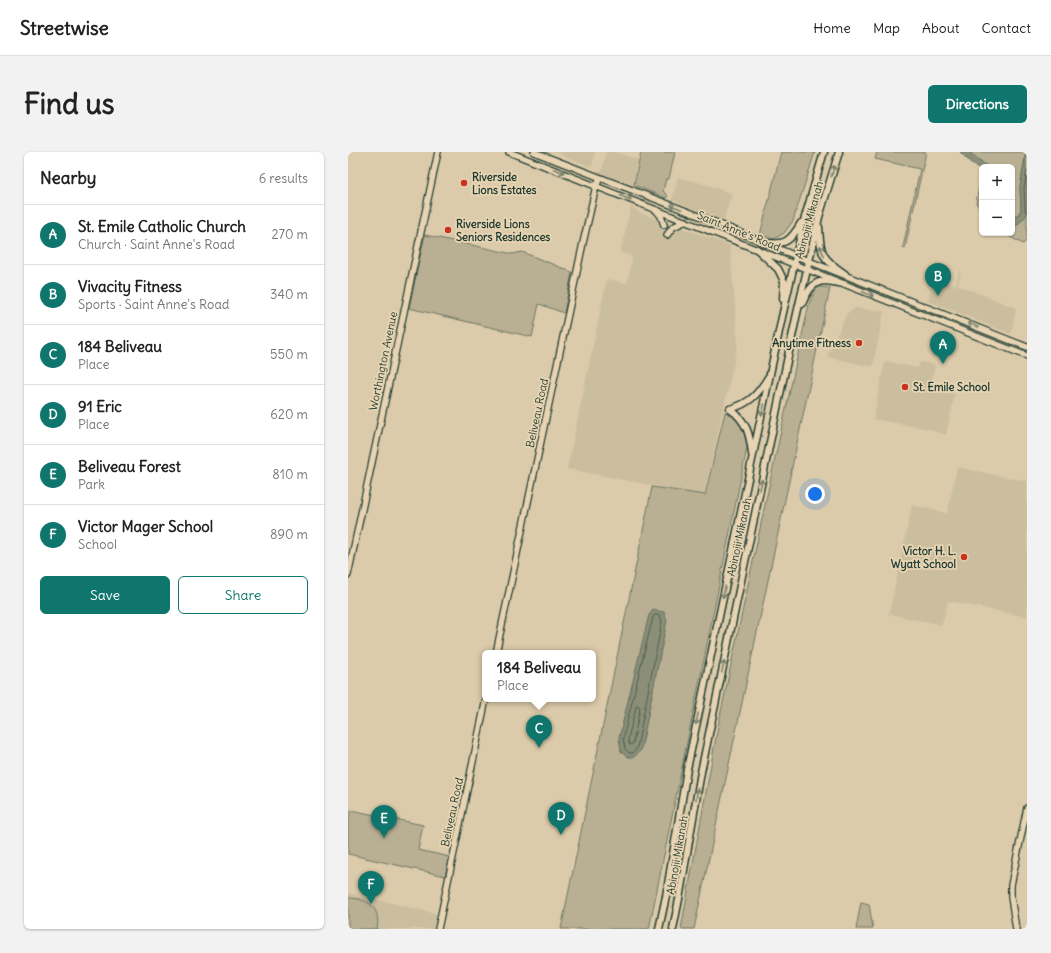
<!DOCTYPE html>
<meta charset="utf-8">
<style>
:root{--surface:#fff;--page:#f2f2f2;--text:#222;--muted:#767676;--line:#e0e0e0;--accent:#0f766e}
body{margin:0;font-family:Delius,sans-serif;background:var(--page);color:var(--text)}
.controls{position:absolute;right:12px;top:12px;display:grid;overflow:hidden;border-radius:6px;box-shadow:0 1px 3px #0004}
.controls button{width:36px;height:36px;display:grid;place-items:center;padding:0;border:0;border-bottom:1px solid var(--line);background:var(--surface);color:var(--text);font:20px sans-serif}
.you{position:absolute;left:467px;top:342px;width:14px;height:14px;margin:-10px;border:3px solid #fff;border-radius:50%;background:#1a73e8;box-shadow:0 0 0 6px #1a73e833}
.badge{display:grid;place-items:center;width:26px;height:26px;border-radius:50%;background:var(--accent);color:#fff;font-size:13px;font-weight:700}
.pin{position:absolute;translate:-50% -33px;filter:drop-shadow(0 1px 2px #0008)}
.pin::after{content:'';position:absolute;top:21px;width:14px;height:12px;background:inherit;clip-path:polygon(0 0,100% 0,50% 100%)}
.popup{position:absolute;left:134px;top:498px;width:114px;height:52px;box-sizing:border-box;display:grid;place-content:center;border-radius:6px;background:var(--surface);filter:drop-shadow(0 1px 3px #0005);font-size:13px;white-space:nowrap;color:var(--muted)}
.popup b{font-size:15px;color:var(--text)}
.popup::after{content:'';position:absolute;left:50%;top:100%;margin-left:-8px;border:8px solid transparent;border-top-color:var(--surface)}
.list{margin:0;padding:0;list-style:none}
h2{display:flex;justify-content:space-between;align-items:center;height:52px;margin:0;padding:0 16px;font-size:17px}
h2 small{font-size:13px;font-weight:400;color:var(--muted)}
.list li{display:grid;grid-template-columns:26px 1fr auto;gap:12px;align-items:center;box-sizing:border-box;height:60px;padding:0 16px;border-top:1px solid var(--line)}
.list b{display:block;font-size:15px;white-space:nowrap}
.list p{margin:0;font-size:13px;white-space:nowrap;color:var(--muted)}
.list em{font-size:13px;font-style:normal;color:var(--muted)}
.actions{display:flex;gap:8px;padding:12px 16px}
.actions a{flex:1;padding:9px 0;border:1px solid var(--accent);border-radius:6px;text-align:center;font-size:14px;color:var(--accent)}
.actions .main{background:var(--accent);color:#fff}
.map{position:relative;flex:none;width:679px;height:777px;overflow:hidden;border-radius:6px}
header{display:flex;align-items:center;gap:24px;box-sizing:border-box;height:56px;padding:0 20px;background:var(--surface);border-bottom:1px solid var(--line)}
header strong{font-size:19px}
nav{display:flex;gap:22px;margin-inline-start:auto;font-size:14px}
.intro{display:flex;align-items:center;justify-content:space-between;box-sizing:border-box;height:96px;padding:0 24px}
h1{margin:0;font-size:28px}
.button{padding:10px 18px;border-radius:6px;background:var(--accent);color:#fff;font-size:14px;font-weight:700}
main{display:flex;gap:24px;padding:0 24px}
aside{flex:1;background:var(--surface);border-radius:6px;box-shadow:0 1px 3px #0004}
.map>svg:first-child{display:block}
</style>
<header>
<strong>Streetwise</strong>
<nav><a>Home</a><a>Map</a><a>About</a><a>Contact</a></nav>
</header>
<div class="intro"><h1>Find us</h1><a class="button">Directions</a></div>
<main>
<aside>
<h2>Nearby<small>6 results</small></h2>
<ul class="list">
<li><span class="badge">A</span><div><b>St. Emile Catholic Church</b><p>Church · Saint Anne's Road</p></div><em>270 m</em></li>
<li><span class="badge">B</span><div><b>Vivacity Fitness</b><p>Sports · Saint Anne's Road</p></div><em>340 m</em></li>
<li><span class="badge">C</span><div><b>184 Beliveau</b><p>Place</p></div><em>550 m</em></li>
<li><span class="badge">D</span><div><b>91 Eric</b><p>Place</p></div><em>620 m</em></li>
<li><span class="badge">E</span><div><b>Beliveau Forest</b><p>Park</p></div><em>810 m</em></li>
<li><span class="badge">F</span><div><b>Victor Mager School</b><p>School</p></div><em>890 m</em></li>
</ul>
<div class="actions"><a class="main">Save</a><a>Share</a></div>
</aside>
<div class="map">
<svg width="679" height="777" viewBox="0 0 679 777">
<rect width="100%" height="100%" fill="#dccbaa"/>
<filter id="ink" filterUnits="userSpaceOnUse"><feTurbulence type="fractalNoise" baseFrequency=".025" numOctaves="2"/><feDisplacementMap in="SourceGraphic" scale="8" xChannelSelector="R" yChannelSelector="G"/><feConvolveMatrix kernelMatrix="1 2 1 2 8 2 1 2 1" color-interpolation-filters="sRGB"/></filter>
<g filter="url(#ink)">
<!-- built -->
<path fill="#cbbe9f" d="M 208,0 L 247,0 L 244,15 L 215,4 L 215,3 Z
M 258,0 L 268,0 L 292,9 L 286,37 L 252,25 Z
M 330,25 L 360,33 L 384,42 L 375,69 L 324,48 Z
M 283,54 L 292,61 L 382,93 L 390,192 L 356,344 L 219,317 L 259,127 L 279,131 L 284,107 L 282,103 L 272,101 Z
M 611,119 L 613,119 L 610,133 L 668,156 L 663,182 L 580,149 L 584,128 L 608,133 Z
M 508,156 L 536,159 L 525,215 L 479,205 L 499,161 Z
M 537,209 L 570,216 L 572,210 L 587,213 L 582,236 L 607,242 L 598,283 L 580,277 L 525,267 Z
M 609,315 L 679,329 L 679,465 L 600,449 L 594,473 L 541,462 L 564,353 L 599,361 Z
M 0,741 L 91,762 L 88,777 L 0,777 Z"/>
<!-- green -->
<path fill="#b9b094" stroke="#6c7664" d="M 293,0 L 327,0 L 321,27 L 318,27 L 315,39 L 320,44 L 318,46 L 286,33 Z
M 433,0 L 467,0 L 445,69 L 436,81 L 426,87 L 412,83 Z
M 529,0 L 578,0 L 557,96 L 555,95 L 572,17 L 527,7 Z
M 621,0 L 678,0 L 672,35 L 673,58 L 668,65 L 664,65 L 664,15 L 640,15 Z
M 634,21 L 634,59 L 628,51 Z
M 679,61 L 679,88 L 675,92 L 655,81 L 664,81 L 664,74 L 667,74 L 678,63 Z
M 77,83 L 165,102 L 174,100 L 224,120 L 216,161 L 191,152 L 184,185 L 61,156 Z
M 471,135 L 482,136 L 346,777 L 333,777 L 371,569 L 424,320 L 461,152 L 466,140 Z
M 377,260 C 394,267 395,273 400,291 L 301,777 L 213,777 L 304,335 L 357,343 Z
M 3,658 L 75,673 L 70,698 L 102,705 L 97,724 L 0,702 L 0,672 Z
M 0,746 C 20,746 33,755 29,777 L 0,777 Z
M 513,750 L 521,752 L 525,777 L 508,777 Z"/>
<!-- water -->
<path fill="#8c8f78" stroke="#606e5d" d="M 612,0 L 621,0 L 640,15 L 634,15 L 634,18 L 624,12 Z
M 678,0 L 679,61 C 677,66 673,69 669,73 L 665,74 L 664,65 L 670,63 L 673,58 L 672,35 Z
M 305,458 L 316,460 L 319,468 L 293,598 L 286,605 L 280,605 L 273,600 L 271,586 L 301,463 Z"/>
<g fill="none" stroke-linecap="round" stroke-linejoin="round">
<!-- shore -->
<path stroke="#4b5e4f" stroke-width="1" d="M 679,18 L 676,36 L 677,59 L 679,60
M 307,463 L 312,463 L 314,469 L 289,596 L 285,601 L 281,601 L 277,597 L 275,586 L 305,465 Z
M 289,553 L 291,554 L 292,556 L 285,591 L 283,593 L 281,592 L 280,587 Z"/>
<defs>
<path id="secondary" d="M 161,0 L 679,204
M 186,0 L 364,69 L 448,104 L 679,195
M 308,58 L 313,64 L 316,73
M 319,83 L 325,75 L 338,69
M 0,423 L 90,0
M 148,501 L 235,91 L 248,34 L 252,26
M 90,777 L 138,547
M 668,777 L 663,745 L 663,733 L 679,656"/>
<path id="primary" d="M 471,75 C 472,102 474,107 497,122
M 416,91 C 437,93 442,90 453,71
M 409,97 L 430,117 L 436,129 L 435,147
M 454,152 C 464,128 471,126 495,132
M 382,257 C 403,251 410,242 421,224
M 382,257 C 399,269 402,283 404,302
M 311,777 L 318,744 L 339,617 L 434,165 L 457,65 L 476,0
M 325,777 L 331,747 L 353,620 L 448,166 L 471,65 L 491,0"/>
</defs>
<!-- secondary casing -->
<use href="#secondary" stroke="#1f3d34" stroke-width="8"/>
<!-- primary casing -->
<use href="#primary" stroke="#1f3d34" stroke-width="9"/>
<!-- secondary -->
<use href="#secondary" stroke="#e8d4b2" stroke-width="5.5"/>
<!-- primary -->
<use href="#primary" stroke="#e8d4b2" stroke-width="6"/>
</g>
<!-- one-way arrows -->
<defs><path id="oneway-shaft" d="M-6 0H5M1.5-3L5.5 0L1.5 3" fill="none" stroke-width="1.6" stroke-linecap="round" stroke-linejoin="round"/></defs>
<g stroke="#79816d">
<use href="#oneway-shaft" transform="translate(211 19) rotate(21)"/>
<use href="#oneway-shaft" transform="translate(485 19) rotate(-73)"/>
<use href="#oneway-shaft" transform="translate(278 46) rotate(21)"/>
<use href="#oneway-shaft" transform="translate(328 55) rotate(-159)"/>
<use href="#oneway-shaft" transform="translate(474 99) rotate(-112)"/>
<use href="#oneway-shaft" transform="translate(520 142) rotate(22)"/>
<use href="#oneway-shaft" transform="translate(625 173) rotate(-158)"/>
<use href="#oneway-shaft" transform="translate(415 258) rotate(102)"/>
<use href="#oneway-shaft" transform="translate(413 333) rotate(-78)"/>
<use href="#oneway-shaft" transform="translate(376 440) rotate(102)"/>
<use href="#oneway-shaft" transform="translate(375 515) rotate(-78)"/>
<use href="#oneway-shaft" transform="translate(349 567) rotate(102)"/>
<use href="#oneway-shaft" transform="translate(349 642) rotate(-81)"/>
</g>
</g>
<!-- markers -->
<g fill="#c8321e" stroke="#e8d4b2" stroke-width="1.5">
<circle cx="116" cy="31" r="4"/>
<circle cx="100" cy="78" r="4"/>
<circle cx="511" cy="191" r="4"/>
<circle cx="557" cy="235" r="4"/>
<circle cx="616" cy="405" r="4"/>
</g>
<g text-anchor="middle" stroke-width="3.5" stroke-linejoin="round" paint-order="stroke">
<!-- poi labels -->
<g font-size="11" font-weight="bold" fill="#1f3d34" stroke="#e8d4b2" text-anchor="start">
<text x="124" y="29">Riverside<tspan x="124" dy="13">Lions Estates</tspan></text>
<text x="108" y="76">Riverside Lions<tspan x="108" dy="13">Seniors Residences</tspan></text>
<text x="503" y="195" text-anchor="end">Anytime Fitness</text>
<text x="565" y="239">St. Emile School</text>
<text x="608" y="403" text-anchor="end">Victor H. L.<tspan x="608" dy="13">Wyatt School</tspan></text>
</g>
<!-- street labels -->
<g font-size="11" fill="#1f3d34" stroke="#e8d4b2">
<text transform="translate(461 68) rotate(-75)" y="4">Abinojii Mikanah</text>
<text transform="translate(391 79) rotate(22)" y="4">Saint Anne's Road</text>
<text transform="translate(35 209) rotate(-78)" y="4">Worthington Avenue</text>
<text transform="translate(189 261) rotate(-78)" y="4">Beliveau Road</text>
<text transform="translate(391 385) rotate(-78)" y="4">Abinojii Mikanah</text>
<text transform="translate(104 660) rotate(-78)" y="4">Beliveau Road</text>
<text transform="translate(329 703) rotate(-80)" y="4">Abinojii Mikanah</text>
</g>
</g>
</svg>
<div class="controls">
<button>+</button>
<button>−</button>
</div>
<div class="you"></div>
<div class="pin badge" style="left:595px;top:212px">A</div>
<div class="pin badge" style="left:590px;top:144px">B</div>
<div class="pin badge" style="left:191px;top:596px">C</div>
<div class="popup"><b>184 Beliveau</b>Place</div>
<div class="pin badge" style="left:213px;top:683px">D</div>
<div class="pin badge" style="left:36px;top:686px">E</div>
<div class="pin badge" style="left:23px;top:752px">F</div>
</div>
</main>
